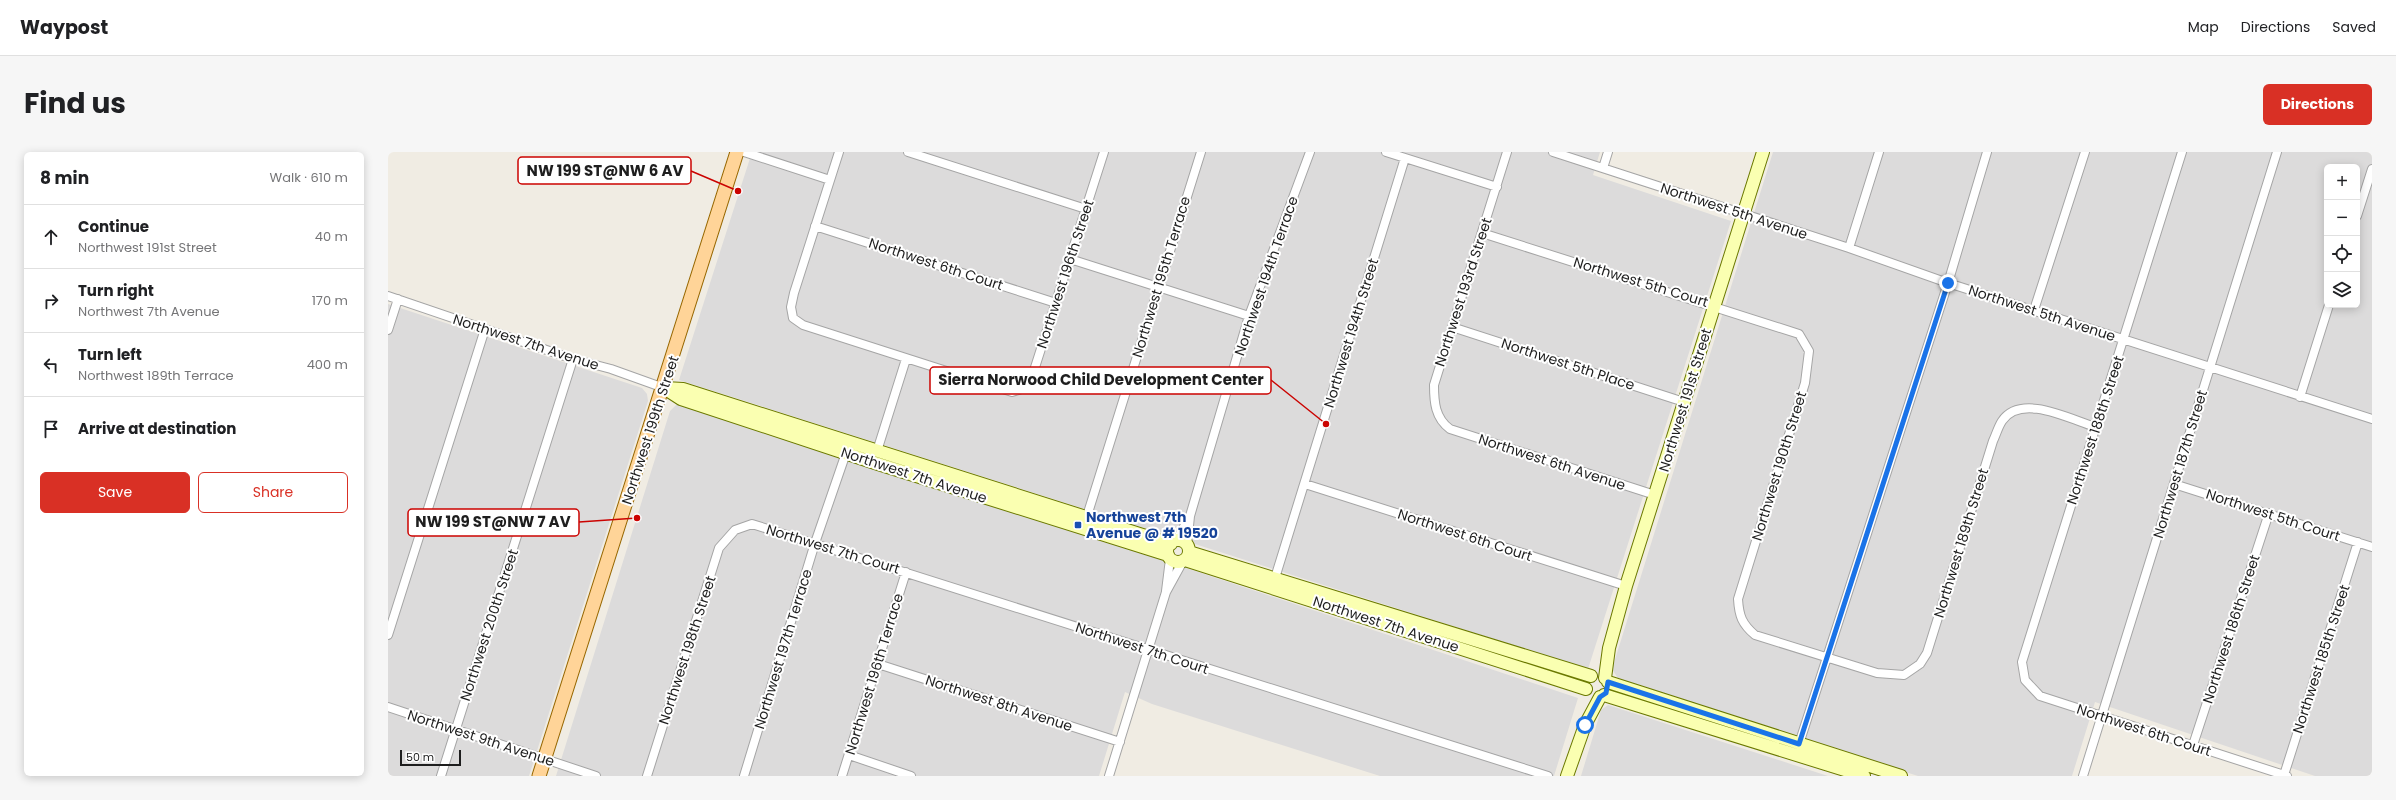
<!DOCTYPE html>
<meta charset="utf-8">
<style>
:root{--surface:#fff;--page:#f6f6f6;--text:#202124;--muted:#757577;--line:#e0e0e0;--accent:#d93025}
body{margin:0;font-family:Poppins,sans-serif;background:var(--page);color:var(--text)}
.controls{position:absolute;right:12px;top:12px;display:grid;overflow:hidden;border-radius:6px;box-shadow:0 2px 10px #0003}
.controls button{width:36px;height:36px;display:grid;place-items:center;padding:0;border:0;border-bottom:1px solid var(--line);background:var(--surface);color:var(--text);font:20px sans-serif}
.scale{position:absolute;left:12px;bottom:10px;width:61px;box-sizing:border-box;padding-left:4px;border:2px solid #1e1e1e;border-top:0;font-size:11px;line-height:14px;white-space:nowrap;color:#1e1e1e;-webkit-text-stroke:3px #fff;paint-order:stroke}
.stop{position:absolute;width:12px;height:12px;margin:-9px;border:3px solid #1a73e8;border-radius:50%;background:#fff}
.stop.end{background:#1a73e8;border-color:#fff;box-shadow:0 1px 4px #0008}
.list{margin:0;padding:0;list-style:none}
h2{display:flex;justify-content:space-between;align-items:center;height:52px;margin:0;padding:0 16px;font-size:17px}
h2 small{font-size:13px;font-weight:400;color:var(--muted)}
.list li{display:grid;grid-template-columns:26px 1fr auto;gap:12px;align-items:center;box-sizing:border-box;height:64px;padding:0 16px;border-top:1px solid var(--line)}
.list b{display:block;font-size:15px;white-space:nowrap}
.list p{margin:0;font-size:13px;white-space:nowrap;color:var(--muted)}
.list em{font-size:13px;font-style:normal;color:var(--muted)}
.actions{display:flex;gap:8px;padding:12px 16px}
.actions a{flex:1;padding:9px 0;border:1px solid var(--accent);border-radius:6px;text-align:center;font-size:14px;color:var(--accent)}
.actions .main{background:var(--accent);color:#fff}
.icon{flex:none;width:22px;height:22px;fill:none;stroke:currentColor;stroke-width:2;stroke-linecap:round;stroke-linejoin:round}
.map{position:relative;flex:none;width:1984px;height:624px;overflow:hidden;border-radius:6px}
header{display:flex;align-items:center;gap:24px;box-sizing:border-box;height:56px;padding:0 20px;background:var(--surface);border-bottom:1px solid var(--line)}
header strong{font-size:19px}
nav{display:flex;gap:22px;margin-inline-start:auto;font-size:14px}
.intro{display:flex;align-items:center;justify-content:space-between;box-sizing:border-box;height:96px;padding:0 24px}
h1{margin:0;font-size:28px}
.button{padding:10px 18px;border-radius:6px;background:var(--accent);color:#fff;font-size:14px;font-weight:700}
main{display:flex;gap:24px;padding:0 24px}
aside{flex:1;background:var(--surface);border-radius:6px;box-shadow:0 2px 10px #0003}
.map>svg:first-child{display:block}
</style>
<header>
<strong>Waypost</strong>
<nav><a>Map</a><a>Directions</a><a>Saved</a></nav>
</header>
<div class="intro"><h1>Find us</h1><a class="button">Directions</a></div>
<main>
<aside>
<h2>8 min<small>Walk · 610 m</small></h2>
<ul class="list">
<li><svg class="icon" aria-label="ahead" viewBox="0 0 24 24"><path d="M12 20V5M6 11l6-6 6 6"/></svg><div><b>Continue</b><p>Northwest 191st Street</p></div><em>40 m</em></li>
<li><svg class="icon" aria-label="right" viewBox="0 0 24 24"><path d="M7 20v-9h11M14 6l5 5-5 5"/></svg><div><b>Turn right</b><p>Northwest 7th Avenue</p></div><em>170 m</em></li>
<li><svg class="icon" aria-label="left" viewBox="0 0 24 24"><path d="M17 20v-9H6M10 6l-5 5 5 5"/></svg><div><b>Turn left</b><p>Northwest 189th Terrace</p></div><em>400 m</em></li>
<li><svg class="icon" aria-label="arrive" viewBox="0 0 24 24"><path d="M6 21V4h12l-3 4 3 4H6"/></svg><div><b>Arrive at destination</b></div></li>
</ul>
<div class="actions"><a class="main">Save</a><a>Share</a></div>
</aside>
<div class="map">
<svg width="1984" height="624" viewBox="0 0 1984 624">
<rect width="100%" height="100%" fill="#f0ece3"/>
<!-- residential -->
<path fill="#dcdbdb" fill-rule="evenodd" d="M 364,0 L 1212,0 L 1205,23 L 1343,69 L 1200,517 L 291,228 Z
M 1385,0 L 1984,0 L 1984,624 L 1927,624 L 1707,550 L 1684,624 L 1530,624 L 1231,528 L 1224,517 ZM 1939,15 L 1969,15 L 1969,153 L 1939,153 Z
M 0,152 L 254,236 L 259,242 L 260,249 L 141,624 L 0,624 Z
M 289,252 L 768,406 L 1190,546 L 1166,624 L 992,624 L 764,552 L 737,540 L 711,624 L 168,624 L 282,259 Z
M 1220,553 L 1440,624 L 1193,624 L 1213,558 Z"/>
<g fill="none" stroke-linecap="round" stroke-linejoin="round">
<defs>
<path id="street" d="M 356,0 L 442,28
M 451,0 L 406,141 L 403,155 L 405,166 L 415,173 L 624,240 L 637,236 L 642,231 L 716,0
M 520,0 L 698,57
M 998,0 L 1109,35
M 1119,0 L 1046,233 C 1046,250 1047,266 1062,277 L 1267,343
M 1165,0 L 1461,96 L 1560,131 L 1984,267
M 1794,0 L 1634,510 L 1637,528 L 1652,544 L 1899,624
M 1215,16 L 1220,0
M 1969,64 L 1984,17
M 427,74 L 668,151
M 1094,81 L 1411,182 L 1421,199 L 1417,231 L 1350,447 C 1351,464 1354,472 1367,483 L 1489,521 L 1516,523 L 1532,512 L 1539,501 L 1605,289 C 1608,283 1610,275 1614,269 C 1633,241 1682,267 1707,275
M 1461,96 L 1491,0
M 682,107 L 861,164
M 0,144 L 185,207 L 223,217 L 276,236
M 1646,158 L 1697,0
M 1064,175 L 1296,250
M 0,178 L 10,147
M 1912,245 L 1941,153
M 489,299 L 518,207
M 917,332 L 1238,434
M 1786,332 L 1984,395
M 699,364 L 813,0
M 788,389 L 802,364
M 799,393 L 802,364 L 861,164 L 922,0
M 887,426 L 1017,6
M 778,439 L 782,407
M 0,483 L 97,177
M 490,512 L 732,590
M 0,555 L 208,624
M 1411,592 L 1560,131 L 1599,0
M 1805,593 L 1881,361
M 461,603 L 523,624
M 1896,623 L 1970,390
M 53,624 L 185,207
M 259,624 L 331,396 L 347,378 L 364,372 L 1160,624
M 356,624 L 427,391 L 458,301
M 454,624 L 518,420
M 721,624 L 778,440 L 795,409
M 1695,624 L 1889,0"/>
<path id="secondary" d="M 276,236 L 293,247 L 487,311 L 780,403
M 277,236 L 295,237 L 783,392
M779 399a11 11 0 1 1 22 0a11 11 0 1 1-22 0Z
M 801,400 L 1203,524
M 797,408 L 1198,537
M 1217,526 L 1221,496 L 1238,434 L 1375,0
M 1220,530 L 1513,624
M 1216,543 L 1476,624
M 1179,624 L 1197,573 L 1212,545"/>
<path id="primary" d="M 151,624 L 349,0"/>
</defs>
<!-- street casing -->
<use href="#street" stroke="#a5a5a5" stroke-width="10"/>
<!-- secondary casing -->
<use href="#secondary" stroke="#6b7900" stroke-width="14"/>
<!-- primary casing -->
<use href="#primary" stroke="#976700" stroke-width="15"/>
<!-- street -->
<use href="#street" stroke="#fff" stroke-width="8"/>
<!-- secondary -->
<use href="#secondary" stroke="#faffb1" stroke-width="12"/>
<!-- primary -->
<use href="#primary" stroke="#ffd498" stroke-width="13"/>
</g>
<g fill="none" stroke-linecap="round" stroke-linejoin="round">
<!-- route -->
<path stroke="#1a73e8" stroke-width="5" d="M 1197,573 L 1212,545 L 1218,541 L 1220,530 L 1411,592 L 1560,131"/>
</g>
<!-- markers -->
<rect fill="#1a4fb4" stroke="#fff" stroke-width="1.5" x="686" y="369" width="8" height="8" rx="2"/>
<g text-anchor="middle" stroke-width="4" stroke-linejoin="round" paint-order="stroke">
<!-- street labels -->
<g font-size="14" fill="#1e1e1e" stroke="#fff">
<text transform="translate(1346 59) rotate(18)" y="5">Northwest 5th Avenue</text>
<text transform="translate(548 112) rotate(18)" y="5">Northwest 6th Court</text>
<text transform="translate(677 122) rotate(-72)" y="5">Northwest 196th Street</text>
<text transform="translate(878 124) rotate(-71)" y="5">Northwest 194th Terrace</text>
<text transform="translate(773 125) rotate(-73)" y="5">Northwest 195th Terrace</text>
<text transform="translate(1253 130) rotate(17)" y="5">Northwest 5th Court</text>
<text transform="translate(1075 140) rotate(-72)" y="5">Northwest 193rd Street</text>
<text transform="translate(1654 161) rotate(18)" y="5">Northwest 5th Avenue</text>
<text transform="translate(963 181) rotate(-73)" y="5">Northwest 194th Street</text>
<text transform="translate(138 190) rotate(18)" y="5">Northwest 7th Avenue</text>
<text transform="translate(1180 212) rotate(18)" y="5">Northwest 5th Place</text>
<text transform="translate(1297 248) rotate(-73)" y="5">Northwest 191st Street</text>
<text transform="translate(262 278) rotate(-72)" y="5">Northwest 199th Street</text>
<text transform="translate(1707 278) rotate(-72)" y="5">Northwest 188th Street</text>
<text transform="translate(1164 310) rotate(18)" y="5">Northwest 6th Avenue</text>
<text transform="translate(1792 312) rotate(-73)" y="5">Northwest 187th Street</text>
<text transform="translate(1391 314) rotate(-73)" y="5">Northwest 190th Street</text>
<text transform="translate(526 323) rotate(18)" y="5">Northwest 7th Avenue</text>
<text transform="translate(1885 363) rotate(18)" y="5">Northwest 5th Court</text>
<text transform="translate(1077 383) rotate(18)" y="5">Northwest 6th Court</text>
<text transform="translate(1573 391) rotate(-73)" y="5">Northwest 189th Street</text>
<text transform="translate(445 397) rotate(17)" y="5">Northwest 7th Court</text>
<text transform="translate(998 472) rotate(18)" y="5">Northwest 7th Avenue</text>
<text transform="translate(101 473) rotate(-72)" y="5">Northwest 200th Street</text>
<text transform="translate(1843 477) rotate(-72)" y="5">Northwest 186th Street</text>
<text transform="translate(754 496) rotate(18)" y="5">Northwest 7th Court</text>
<text transform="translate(395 497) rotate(-73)" y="5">Northwest 197th Terrace</text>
<text transform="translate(299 498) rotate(-72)" y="5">Northwest 198th Street</text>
<text transform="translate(1933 507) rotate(-72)" y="5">Northwest 185th Street</text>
<text transform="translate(486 522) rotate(-73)" y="5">Northwest 196th Terrace</text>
<text transform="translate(611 551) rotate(18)" y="5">Northwest 8th Avenue</text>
<text transform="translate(1756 578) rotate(18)" y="5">Northwest 6th Court</text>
<text transform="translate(93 586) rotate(18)" y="5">Northwest 9th Avenue</text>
</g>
<!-- transit labels -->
<g font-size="14" font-weight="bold" fill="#164399" stroke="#fff" text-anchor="start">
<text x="698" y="370">Northwest 7th<tspan x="698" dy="16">Avenue @ # 19520</tspan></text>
</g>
</g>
<!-- callouts -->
<path fill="none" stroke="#cb0300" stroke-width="1.5" d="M350 39L303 19M938 272L883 228M249 366L191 370"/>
<g fill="#cb0300" stroke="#fff" stroke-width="1.5">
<circle cx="350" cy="39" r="4"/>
<circle cx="938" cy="272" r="4"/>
<circle cx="249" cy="366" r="4"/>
</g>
<g fill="#fff" stroke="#cb0300" stroke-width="1.5">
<rect x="130" y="5" width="173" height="27" rx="4"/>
<rect x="542" y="215" width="341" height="27" rx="4"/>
<rect x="20" y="357" width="171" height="27" rx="4"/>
</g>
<g font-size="15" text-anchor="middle" font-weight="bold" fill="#1e1e1e">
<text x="217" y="24">NW 199 ST@NW 6 AV</text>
<text x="713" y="233">Sierra Norwood Child Development Center</text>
<text x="105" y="375">NW 199 ST@NW 7 AV</text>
</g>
</svg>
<div class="controls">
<button>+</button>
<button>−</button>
<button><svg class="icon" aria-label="locate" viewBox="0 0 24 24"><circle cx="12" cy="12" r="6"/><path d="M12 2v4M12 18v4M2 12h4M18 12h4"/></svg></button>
<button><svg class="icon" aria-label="layers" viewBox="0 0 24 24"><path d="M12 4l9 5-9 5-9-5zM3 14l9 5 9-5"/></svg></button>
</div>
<div class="scale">50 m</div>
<div class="stop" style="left:1197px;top:573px"></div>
<div class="stop end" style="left:1560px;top:131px"></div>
</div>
</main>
